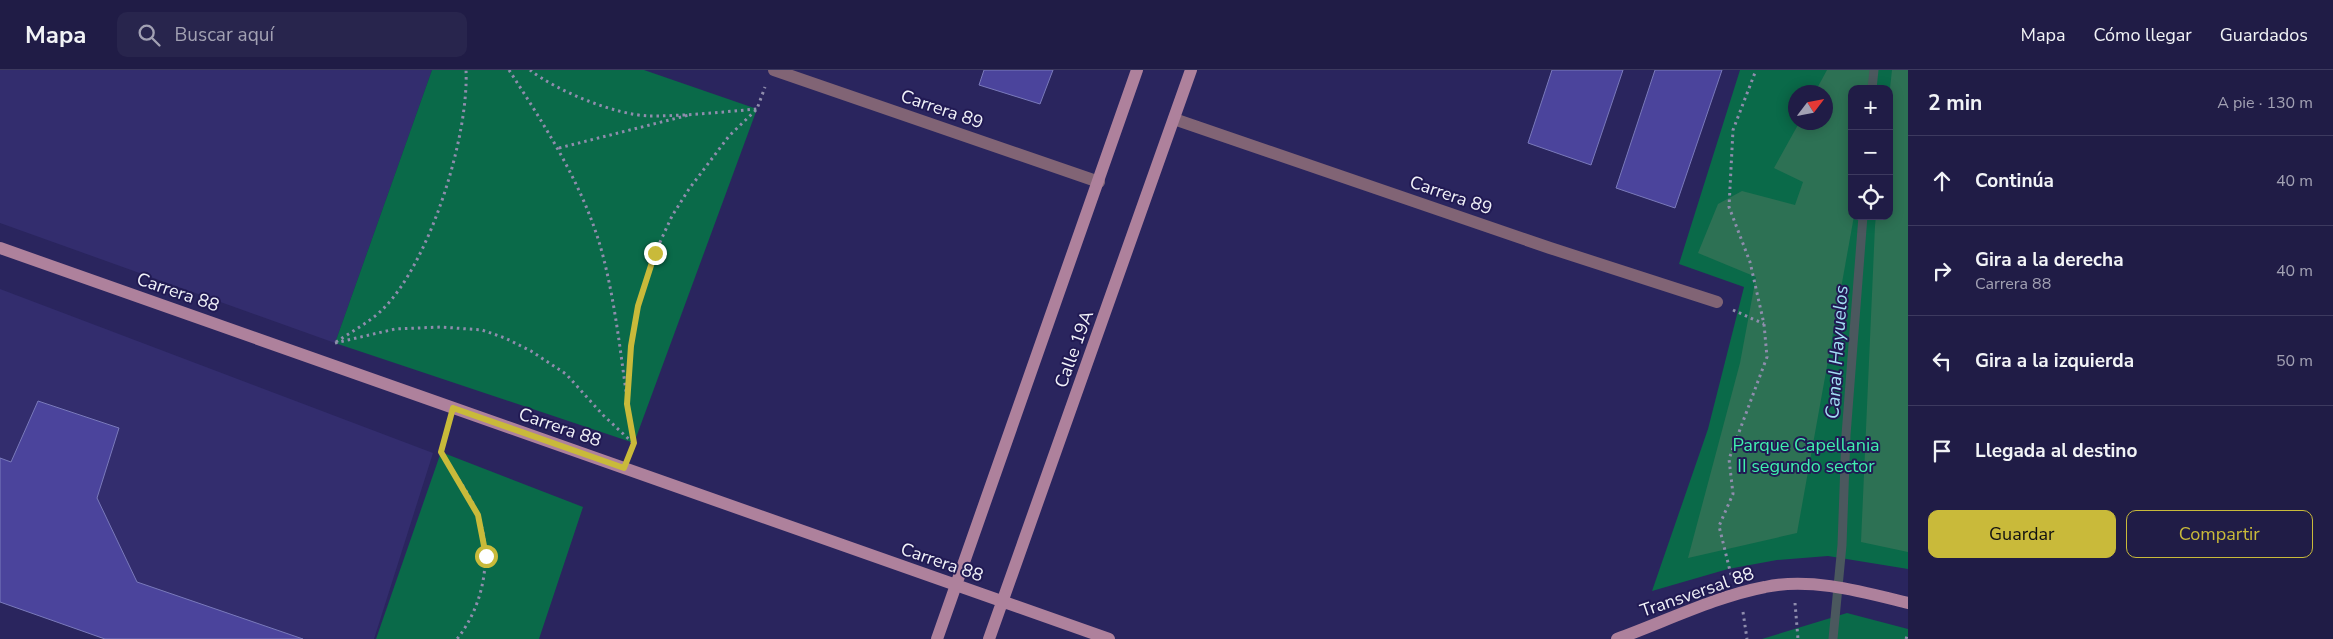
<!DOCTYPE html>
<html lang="es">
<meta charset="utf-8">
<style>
:root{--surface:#201c46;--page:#28254d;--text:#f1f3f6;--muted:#a2a1b3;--line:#3d3a5f;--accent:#c9ba3a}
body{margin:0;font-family:"Nunito Sans",sans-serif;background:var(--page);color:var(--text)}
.controls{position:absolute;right:15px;top:15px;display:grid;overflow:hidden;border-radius:10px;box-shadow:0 2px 12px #0003}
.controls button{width:45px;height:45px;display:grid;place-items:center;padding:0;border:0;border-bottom:1px solid var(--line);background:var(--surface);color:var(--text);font:25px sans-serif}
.compass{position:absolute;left:1788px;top:15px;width:45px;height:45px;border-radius:50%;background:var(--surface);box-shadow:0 2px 12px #0003;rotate:58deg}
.stop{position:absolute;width:15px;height:15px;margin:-11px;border:4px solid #c9ba3a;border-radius:50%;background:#fff}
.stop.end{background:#c9ba3a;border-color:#fff;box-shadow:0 1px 5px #0008}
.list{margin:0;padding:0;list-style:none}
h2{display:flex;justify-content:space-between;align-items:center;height:65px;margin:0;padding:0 20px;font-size:21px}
h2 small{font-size:16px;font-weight:400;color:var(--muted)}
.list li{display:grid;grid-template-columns:32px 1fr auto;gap:15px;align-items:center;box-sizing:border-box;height:90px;padding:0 20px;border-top:1px solid var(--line)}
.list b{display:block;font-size:19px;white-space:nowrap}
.list p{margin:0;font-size:16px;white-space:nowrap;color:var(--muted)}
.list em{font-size:16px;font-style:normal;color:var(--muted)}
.actions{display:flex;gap:10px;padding:15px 20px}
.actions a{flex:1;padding:11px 0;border:1px solid var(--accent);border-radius:10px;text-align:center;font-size:18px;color:var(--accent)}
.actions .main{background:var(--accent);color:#111}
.icon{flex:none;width:28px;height:28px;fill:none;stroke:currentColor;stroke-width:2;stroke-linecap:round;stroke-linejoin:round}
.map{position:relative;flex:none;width:1908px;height:569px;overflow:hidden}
header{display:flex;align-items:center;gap:30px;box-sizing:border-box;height:70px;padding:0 25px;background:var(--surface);border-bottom:1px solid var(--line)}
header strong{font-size:24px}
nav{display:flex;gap:28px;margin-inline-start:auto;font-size:18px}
.search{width:350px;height:45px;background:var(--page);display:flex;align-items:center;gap:12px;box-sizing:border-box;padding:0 18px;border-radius:10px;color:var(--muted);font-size:19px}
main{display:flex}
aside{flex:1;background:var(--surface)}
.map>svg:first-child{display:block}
</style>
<header>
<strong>Mapa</strong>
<div class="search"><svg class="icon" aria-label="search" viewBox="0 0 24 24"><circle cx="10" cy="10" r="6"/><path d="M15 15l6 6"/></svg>Buscar aquí</div>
<nav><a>Mapa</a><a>Cómo llegar</a><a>Guardados</a></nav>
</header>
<main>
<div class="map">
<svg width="1908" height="569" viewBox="0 0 1908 569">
<rect width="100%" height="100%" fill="#2a255e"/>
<!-- built -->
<path fill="#332d6e" d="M 0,0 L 432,0 L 335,273 L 0,153 Z
M 0,219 L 433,383 L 374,569 L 105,569 L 0,532 Z"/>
<!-- green -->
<path fill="#0a6a49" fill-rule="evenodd" d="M 432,0 L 644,0 L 757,39 L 634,373 L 335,273 Z
M 1740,0 L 1908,0 L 1908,499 L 1828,486 L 1777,490 L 1728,499 L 1652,521 L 1708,359 L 1744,217 L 1679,194 ZM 1852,19 L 1889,19 L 1889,146 L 1852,146 ZM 1796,22 L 1826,22 L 1826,52 L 1796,52 Z
M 441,382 L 583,437 L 539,569 L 376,569 Z
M 1847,543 L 1908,559 L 1908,569 L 1762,569 Z"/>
<!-- forest -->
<path fill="#2d7154" d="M 1827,0 L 1872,0 L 1870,19 L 1852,19 L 1852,146 L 1854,146 L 1797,463 L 1688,488 L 1740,293 L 1756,207 L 1698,183 L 1718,134 L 1742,121 L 1795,135 L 1803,112 L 1774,98 L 1799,53 L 1826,52 L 1826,22 L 1815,22 Z
M 1892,0 L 1908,0 L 1908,482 L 1861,472 L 1875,156 L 1876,146 L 1889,146 L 1889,27 Z"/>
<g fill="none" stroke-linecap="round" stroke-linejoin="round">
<!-- stream -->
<path stroke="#4b585e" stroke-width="9" d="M 1872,19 L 1874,0
M 1833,569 L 1842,475 L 1846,365 L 1863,146"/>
</g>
<!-- building -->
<path fill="#4b449c" stroke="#7a7abb" d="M 984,0 L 1053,0 L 1040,34 L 979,15 Z
M 1552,0 L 1623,0 L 1591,95 L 1528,73 Z
M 1655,0 L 1722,0 L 1675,138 L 1616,118 Z
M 38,331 L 119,358 L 97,428 L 137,512 L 303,569 L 105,569 L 0,532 L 0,388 L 11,392 Z"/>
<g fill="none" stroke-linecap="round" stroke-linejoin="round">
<!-- path -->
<path stroke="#8f8dad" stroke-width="3" stroke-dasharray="2.5 4" stroke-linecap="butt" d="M 509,0 C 547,59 587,121 604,190 C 619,250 623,312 634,373 L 631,380
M 530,0 C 557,21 615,45 650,46 C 685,46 722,42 757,39
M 559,78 L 689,45
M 1733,240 L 1764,254
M 336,272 C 351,262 370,252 383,239 C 430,192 469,66 466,0
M 335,273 L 395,259 L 441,257 L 482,260 L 505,268 L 531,281 L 566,304 L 603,345 L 633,373
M 628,324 L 631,276 L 637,236 L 655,183 L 672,146 L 689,119 L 729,66 L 757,39 L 765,17
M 448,357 L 441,382 C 451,400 472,426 478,445 C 493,486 484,535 457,569
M 1731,505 L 1719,456 L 1733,424 L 1729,389 L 1767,287 L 1764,254 L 1750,192 L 1729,137 L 1733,60 L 1756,0
M 1795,533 L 1798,569
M 1743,542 L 1747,569
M 1906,569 L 1908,563"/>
<!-- street -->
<path stroke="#816475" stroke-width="12" d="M 774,0 L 1099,112
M 1174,49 L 1550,178 L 1717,232"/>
<!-- secondary -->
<path stroke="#ae819c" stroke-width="12" d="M 0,178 L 1109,569
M 937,569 L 1137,0
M 989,569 L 1191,0
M 1617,569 C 1664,552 1717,526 1765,517 C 1811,507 1863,522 1908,533"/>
</g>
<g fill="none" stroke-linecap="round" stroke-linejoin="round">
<!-- route -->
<path stroke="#c9ba3a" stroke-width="6" d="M 486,486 L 478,445 L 441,382 L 453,338 L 624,398 L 634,373 L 627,334 L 631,276 L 638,236 L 655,183"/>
</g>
<g text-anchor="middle" stroke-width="4" stroke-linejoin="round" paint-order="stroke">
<!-- street labels -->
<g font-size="18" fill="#f1f2f9" stroke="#211a53">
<text transform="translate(942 39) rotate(19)" y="6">Carrera 89</text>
<text transform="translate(1451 125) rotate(19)" y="6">Carrera 89</text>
<text transform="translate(178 222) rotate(19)" y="6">Carrera 88</text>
<text transform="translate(1074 279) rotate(-70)" y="6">Calle 19A</text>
<text transform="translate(560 357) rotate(19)" y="6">Carrera 88</text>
<text transform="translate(942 492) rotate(19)" y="6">Carrera 88</text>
<text transform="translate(1697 522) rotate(-19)" y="6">Transversal 88</text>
</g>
<!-- park labels -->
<g font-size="18" fill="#40f0ae" stroke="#211a53">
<text x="1806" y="381">Parque Capellania<tspan x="1806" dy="21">II segundo sector</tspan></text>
</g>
<!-- water labels -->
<g font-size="19" font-style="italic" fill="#a2def3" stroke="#211a53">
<text transform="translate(1836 282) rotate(-86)" y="7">Canal Hayuelos</text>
</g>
</g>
</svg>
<div class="controls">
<button>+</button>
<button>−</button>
<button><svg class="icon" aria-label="locate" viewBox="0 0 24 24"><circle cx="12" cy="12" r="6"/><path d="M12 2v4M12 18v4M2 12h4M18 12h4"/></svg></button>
</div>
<svg class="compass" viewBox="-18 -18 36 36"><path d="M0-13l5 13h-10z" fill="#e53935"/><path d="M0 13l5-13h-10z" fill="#a2a1b3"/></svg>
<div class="stop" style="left:486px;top:486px"></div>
<div class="stop end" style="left:655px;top:183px"></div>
</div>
<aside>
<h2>2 min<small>A pie · 130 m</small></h2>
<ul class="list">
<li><svg class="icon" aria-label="ahead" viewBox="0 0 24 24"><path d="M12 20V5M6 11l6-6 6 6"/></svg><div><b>Continúa</b></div><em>40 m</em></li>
<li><svg class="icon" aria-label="right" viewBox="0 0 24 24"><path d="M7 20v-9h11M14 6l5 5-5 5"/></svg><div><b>Gira a la derecha</b><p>Carrera 88</p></div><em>40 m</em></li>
<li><svg class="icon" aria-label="left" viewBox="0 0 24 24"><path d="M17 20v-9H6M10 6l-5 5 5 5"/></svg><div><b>Gira a la izquierda</b></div><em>50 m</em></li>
<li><svg class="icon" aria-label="arrive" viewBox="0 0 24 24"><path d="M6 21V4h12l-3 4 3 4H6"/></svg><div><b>Llegada al destino</b></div></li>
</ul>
<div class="actions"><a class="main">Guardar</a><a>Compartir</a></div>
</aside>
</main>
